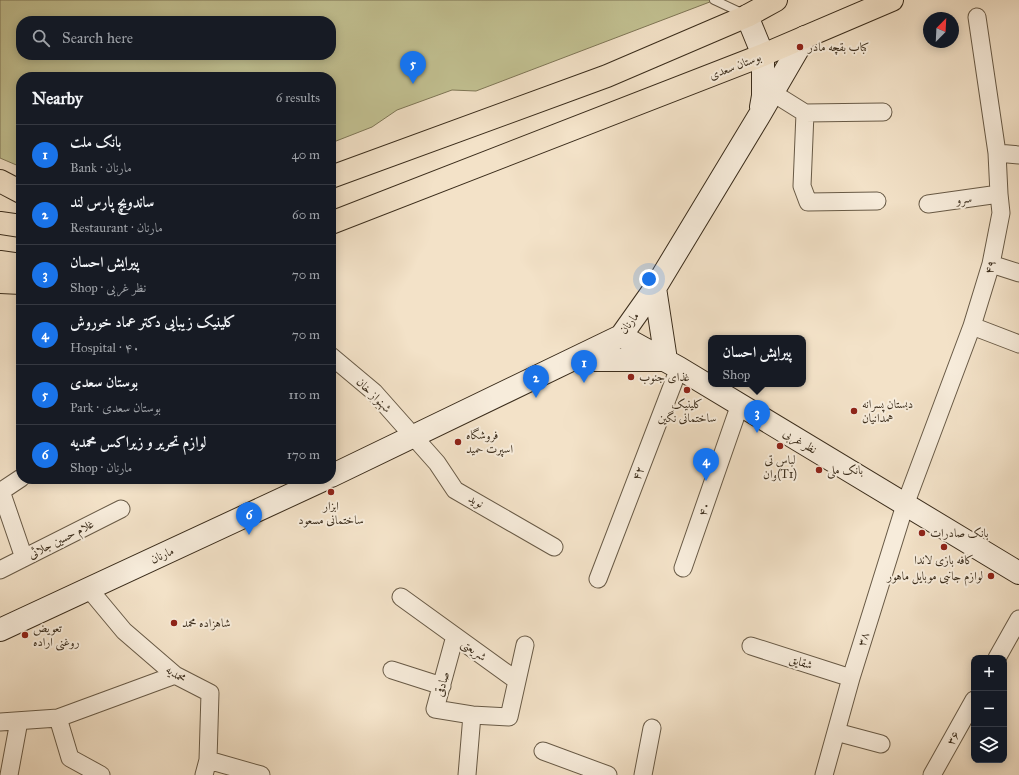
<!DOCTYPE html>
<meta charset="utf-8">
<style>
:root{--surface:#171b24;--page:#20242c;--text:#f1f3f6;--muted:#9ea1a6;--line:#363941;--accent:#1a73e8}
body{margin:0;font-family:"IM FELL Great Primer",Amiri,serif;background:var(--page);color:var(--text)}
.controls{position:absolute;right:12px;bottom:12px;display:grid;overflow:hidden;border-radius:8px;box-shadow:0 2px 10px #0003}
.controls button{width:36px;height:36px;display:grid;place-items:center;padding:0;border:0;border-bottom:1px solid var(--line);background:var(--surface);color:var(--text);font:20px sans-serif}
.compass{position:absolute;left:923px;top:12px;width:36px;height:36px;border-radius:50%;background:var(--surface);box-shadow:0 2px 10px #0003;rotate:24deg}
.you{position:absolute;left:649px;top:279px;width:14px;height:14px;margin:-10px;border:3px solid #fff;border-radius:50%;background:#1a73e8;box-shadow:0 0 0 6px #1a73e833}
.badge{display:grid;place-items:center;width:26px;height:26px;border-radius:50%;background:var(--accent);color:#fff;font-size:13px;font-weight:700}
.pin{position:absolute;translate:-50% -33px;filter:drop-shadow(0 1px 2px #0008)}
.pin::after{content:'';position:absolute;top:21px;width:14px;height:12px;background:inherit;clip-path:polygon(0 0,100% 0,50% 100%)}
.popup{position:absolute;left:708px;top:335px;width:98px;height:52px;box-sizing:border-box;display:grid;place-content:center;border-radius:8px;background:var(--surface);filter:drop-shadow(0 1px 3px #0005);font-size:13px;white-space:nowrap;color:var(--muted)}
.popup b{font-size:15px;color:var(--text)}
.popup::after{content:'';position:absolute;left:50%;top:100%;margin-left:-8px;border:8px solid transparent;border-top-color:var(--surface)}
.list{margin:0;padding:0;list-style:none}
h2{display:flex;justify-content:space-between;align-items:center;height:52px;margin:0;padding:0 16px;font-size:17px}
h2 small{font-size:13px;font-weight:400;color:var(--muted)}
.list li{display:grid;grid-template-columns:26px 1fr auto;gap:12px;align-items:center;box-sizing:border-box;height:60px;padding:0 16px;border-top:1px solid var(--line)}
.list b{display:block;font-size:15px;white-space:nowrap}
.list p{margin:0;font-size:13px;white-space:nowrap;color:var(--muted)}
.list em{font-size:13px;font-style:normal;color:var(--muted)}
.icon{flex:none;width:22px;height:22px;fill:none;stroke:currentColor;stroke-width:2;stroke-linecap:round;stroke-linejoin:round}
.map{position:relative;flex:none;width:1019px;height:775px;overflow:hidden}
.search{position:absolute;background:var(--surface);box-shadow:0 2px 10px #0003;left:16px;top:16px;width:320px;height:44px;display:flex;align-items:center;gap:10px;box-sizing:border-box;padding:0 14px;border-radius:16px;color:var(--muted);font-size:15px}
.panel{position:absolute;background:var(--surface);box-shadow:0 2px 10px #0003;left:16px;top:72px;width:320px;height:412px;border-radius:16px}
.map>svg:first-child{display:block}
</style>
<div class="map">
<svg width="1019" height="775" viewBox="0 0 1019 775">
<rect width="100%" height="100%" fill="#f3e2c8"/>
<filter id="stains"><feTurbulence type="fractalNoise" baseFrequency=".005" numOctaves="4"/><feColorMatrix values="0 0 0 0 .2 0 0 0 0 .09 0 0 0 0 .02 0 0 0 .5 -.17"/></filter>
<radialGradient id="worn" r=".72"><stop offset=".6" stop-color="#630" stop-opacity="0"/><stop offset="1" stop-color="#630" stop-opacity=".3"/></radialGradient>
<!-- green -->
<path fill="#c2c192" stroke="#7e7656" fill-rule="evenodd" d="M 0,0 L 715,0 L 476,91 L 452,90 L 397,110 L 372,127 L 331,143 L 331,77 L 21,77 L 21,167 L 0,158 ZM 21,21 L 331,21 L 331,55 L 21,55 Z"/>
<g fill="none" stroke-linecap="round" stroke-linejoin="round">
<defs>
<path id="lane" d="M 714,0 L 744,14"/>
<path id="street" d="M 773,93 L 805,113 L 883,112
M 805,113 L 802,186 L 808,202 L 877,201
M 997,153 L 1019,155
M 928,204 L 999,194
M 991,264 L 1019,273
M 972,326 L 1019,344
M 331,356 L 374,392 L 437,463 L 455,490 L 554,547
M 1,491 L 24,558
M 0,492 L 21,478
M 683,568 L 740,404
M 0,570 L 121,509
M 598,579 L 679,368
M 89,589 L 124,631 L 175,675 L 210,693 L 208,760 L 204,775
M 401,597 L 516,680
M 455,636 L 435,709 L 472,715 L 467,775
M 751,646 L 851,678
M 997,658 L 1019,619
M 392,670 L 442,686
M 472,715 L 509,717 L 525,645
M 58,718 L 70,758 L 101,775
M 0,722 L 58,718 L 175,675
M 836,732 L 881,744
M 543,751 L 608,775
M 208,760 L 261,775
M 9,775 L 19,721
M 643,775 L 652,728
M 824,775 L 851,678 L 905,505 L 972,326 L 991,264 L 1001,213 L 999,194 L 997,153 L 977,17
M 932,775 L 974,700"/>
<path id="secondary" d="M 747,16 L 763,55 L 763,96 L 761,107
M 655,288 L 666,360
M 621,336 L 679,368 L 1019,573
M 577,360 L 663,360
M 331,476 L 621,336 L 655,288 L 759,116 L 805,37
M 0,630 L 325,479"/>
<path id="primary" d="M 331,177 L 607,76 L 747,16 L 776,0
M 0,181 L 21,192
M 0,223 L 21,226
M 331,223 L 763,55 L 892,0
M 0,262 L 21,265
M 0,282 L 21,283"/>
</defs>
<!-- lane casing -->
<use href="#lane" stroke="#685a46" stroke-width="10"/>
<!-- street casing -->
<use href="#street" stroke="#685a46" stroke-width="19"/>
<!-- secondary casing -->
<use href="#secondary" stroke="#3a2c1b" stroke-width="24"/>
<!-- primary casing -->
<use href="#primary" stroke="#3a2c1b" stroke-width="24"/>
<!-- lane -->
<use href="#lane" stroke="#f7ecdb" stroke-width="8"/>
<!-- street -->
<use href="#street" stroke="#f7ecdb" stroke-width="17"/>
<!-- secondary -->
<use href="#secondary" stroke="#f7ecdb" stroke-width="22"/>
<!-- primary -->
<use href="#primary" stroke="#f3e2c8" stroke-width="22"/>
</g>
<!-- markers -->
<g fill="#8f2418" stroke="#f7ecdb" stroke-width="1.5">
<circle cx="800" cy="47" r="4"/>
<circle cx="631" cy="377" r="4"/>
<circle cx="687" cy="390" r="4"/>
<circle cx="854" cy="411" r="4"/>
<circle cx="458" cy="442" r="4"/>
<circle cx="780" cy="446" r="4"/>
<circle cx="819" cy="470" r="4"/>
<circle cx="331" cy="492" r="4"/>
<circle cx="922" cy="533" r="4"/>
<circle cx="944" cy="547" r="4"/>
<circle cx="991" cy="576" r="4"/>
<circle cx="174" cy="623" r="4"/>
<circle cx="25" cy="635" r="4"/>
</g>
<g text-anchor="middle" stroke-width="4" stroke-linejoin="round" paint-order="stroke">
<!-- poi labels -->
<g font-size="12" fill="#3a2c1b" stroke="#f7ecdb" text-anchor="start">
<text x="808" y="51">کباب بقچه مادر</text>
<text x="639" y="381">غذای جنوب</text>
<text x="687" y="408" text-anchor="middle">کلینیک<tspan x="687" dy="14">ساختمانی نگین</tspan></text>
<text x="862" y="408">دبستان پسرانه<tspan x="862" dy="14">همدانیان</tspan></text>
<text x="466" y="439">فروشگاه<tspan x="466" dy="14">اسپرت حمید</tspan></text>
<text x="780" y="464" text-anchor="middle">لباس تی<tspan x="780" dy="14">وان(T1)</tspan></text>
<text x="827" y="474">بانک ملی</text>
<text x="331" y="510" text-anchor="middle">ابزار<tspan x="331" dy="14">ساختمانی مسعود</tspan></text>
<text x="930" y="537">بانک صادرات</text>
<text x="944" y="564" text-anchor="middle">کافه بازی لاندا</text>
<text x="983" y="580" text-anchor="end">لوازم جانبی موبایل ماهور</text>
<text x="182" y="627">شاهزاده محمد</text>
<text x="33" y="632">تعویض<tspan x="33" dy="14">روغنی اراده</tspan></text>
</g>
<!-- street labels -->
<g font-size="12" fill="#3a2c1b" stroke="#f7ecdb">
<text transform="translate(735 66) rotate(-21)" y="4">بوستان سعدی</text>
<text transform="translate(964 199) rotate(-8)" y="4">سرو</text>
<text transform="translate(990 267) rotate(-75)" y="4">۴۹</text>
<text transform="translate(629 323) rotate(-53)" y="4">مارنان</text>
<text transform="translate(374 395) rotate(45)" y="4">شهنواز خان</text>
<text transform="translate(800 441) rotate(31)" y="4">نظر غربی</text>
<text transform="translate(638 473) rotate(-69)" y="4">۴۲</text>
<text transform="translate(476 501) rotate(29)" y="4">نوید</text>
<text transform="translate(704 509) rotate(-71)" y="4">۴۰</text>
<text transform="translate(61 539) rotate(-27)" y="4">غلام حسین جلائی</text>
<text transform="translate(162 555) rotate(-25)" y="4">مارنان</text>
<text transform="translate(863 639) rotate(-72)" y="4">۳۸</text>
<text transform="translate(474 650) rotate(36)" y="4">شریعتی</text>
<text transform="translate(801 662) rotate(18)" y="4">شقایق</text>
<text transform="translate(176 674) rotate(34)" y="4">محمدیه</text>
<text transform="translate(442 684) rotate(-74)" y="4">صادقی</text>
<text transform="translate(953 738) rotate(-61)" y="4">۳۶</text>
</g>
</g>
<rect width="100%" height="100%" filter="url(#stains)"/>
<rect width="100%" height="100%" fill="url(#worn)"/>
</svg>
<div class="controls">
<button>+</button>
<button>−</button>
<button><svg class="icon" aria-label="layers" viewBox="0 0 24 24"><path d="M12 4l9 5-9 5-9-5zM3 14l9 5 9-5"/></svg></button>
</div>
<svg class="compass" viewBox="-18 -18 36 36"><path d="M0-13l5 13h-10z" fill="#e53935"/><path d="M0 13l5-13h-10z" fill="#9ea1a6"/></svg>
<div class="you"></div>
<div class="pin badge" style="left:584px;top:383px">1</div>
<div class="pin badge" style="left:536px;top:398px">2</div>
<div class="pin badge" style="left:757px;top:433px">3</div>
<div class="popup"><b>پیرایش احسان</b>Shop</div>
<div class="pin badge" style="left:706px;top:481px">4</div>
<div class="pin badge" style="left:413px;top:84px">5</div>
<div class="pin badge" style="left:249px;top:535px">6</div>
<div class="search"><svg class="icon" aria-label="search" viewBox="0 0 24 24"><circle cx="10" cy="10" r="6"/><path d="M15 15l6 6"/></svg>Search here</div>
<section class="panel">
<h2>Nearby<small>6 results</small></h2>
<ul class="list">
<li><span class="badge">1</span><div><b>بانک ملت</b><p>Bank · مارنان</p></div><em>40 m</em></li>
<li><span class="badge">2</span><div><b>ساندویچ پارس لند</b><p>Restaurant · مارنان</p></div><em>60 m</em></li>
<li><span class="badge">3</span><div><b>پیرایش احسان</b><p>Shop · نظر غربی</p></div><em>70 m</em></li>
<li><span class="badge">4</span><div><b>کلینیک زیبایی دکتر عماد خوروش</b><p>Hospital · ۴۰</p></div><em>70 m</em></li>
<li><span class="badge">5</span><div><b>بوستان سعدی</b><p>Park · بوستان سعدی</p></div><em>110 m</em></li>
<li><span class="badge">6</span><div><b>لوازم تحریر و زیراکس محمدیه</b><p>Shop · مارنان</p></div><em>170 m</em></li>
</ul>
</section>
</div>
